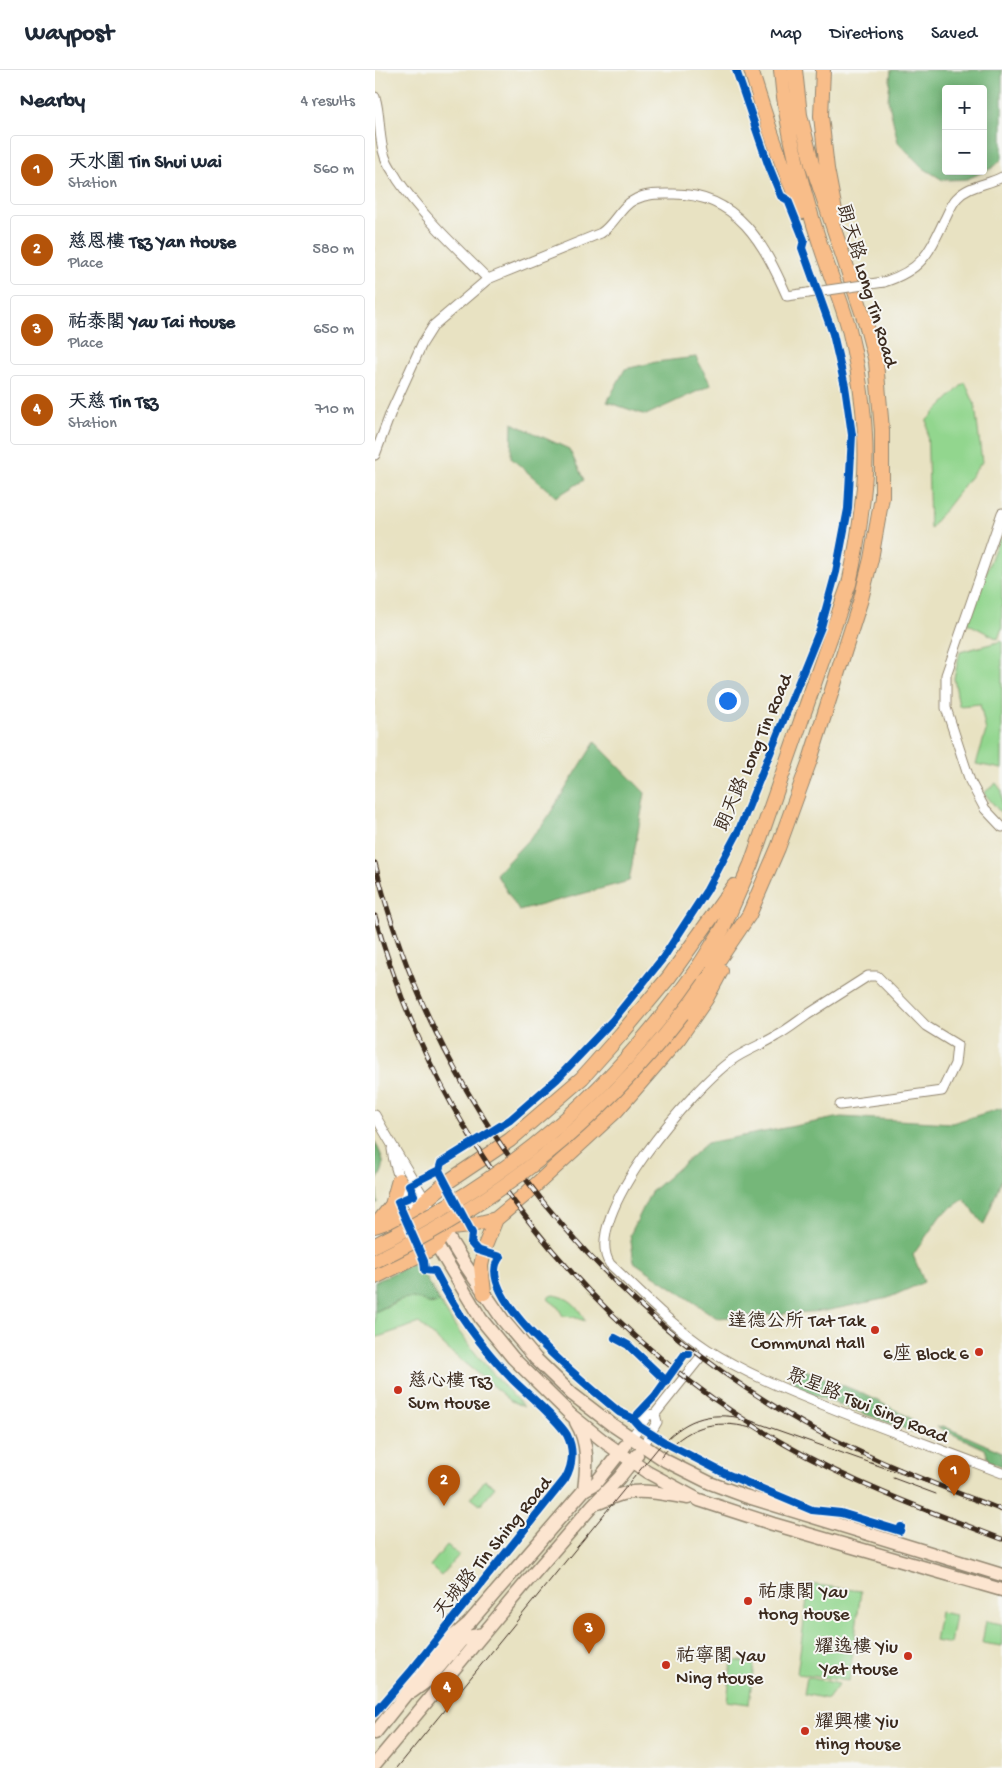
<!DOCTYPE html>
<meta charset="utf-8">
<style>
:root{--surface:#fff;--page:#f2f2f3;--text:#1f2937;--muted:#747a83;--line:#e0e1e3;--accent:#b45309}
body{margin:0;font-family:"Gochi Hand","LXGW WenKai TC",sans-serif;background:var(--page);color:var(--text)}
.controls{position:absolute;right:15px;top:15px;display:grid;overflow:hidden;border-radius:5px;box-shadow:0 2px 12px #0003}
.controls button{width:45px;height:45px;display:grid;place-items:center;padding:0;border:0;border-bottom:1px solid var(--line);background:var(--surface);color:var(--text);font:25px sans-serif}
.you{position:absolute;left:352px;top:630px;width:18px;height:18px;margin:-12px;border:4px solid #fff;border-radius:50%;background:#1a73e8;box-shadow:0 0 0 8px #1a73e833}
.badge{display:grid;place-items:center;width:32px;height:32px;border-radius:50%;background:var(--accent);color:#fff;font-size:16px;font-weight:700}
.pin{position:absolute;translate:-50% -41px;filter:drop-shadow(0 1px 2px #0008)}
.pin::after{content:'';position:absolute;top:26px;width:18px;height:15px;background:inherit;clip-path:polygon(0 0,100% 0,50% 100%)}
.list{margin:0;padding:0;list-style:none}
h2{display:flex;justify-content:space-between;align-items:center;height:65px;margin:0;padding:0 20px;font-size:21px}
h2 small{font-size:16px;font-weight:400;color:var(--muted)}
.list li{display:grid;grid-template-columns:32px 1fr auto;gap:15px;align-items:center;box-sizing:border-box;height:70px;margin:0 10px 10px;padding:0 10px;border:1px solid var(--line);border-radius:5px}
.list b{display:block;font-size:19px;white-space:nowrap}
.list p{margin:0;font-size:16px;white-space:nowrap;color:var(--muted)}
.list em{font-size:16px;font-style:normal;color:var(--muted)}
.map{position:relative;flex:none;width:627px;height:1698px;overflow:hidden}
header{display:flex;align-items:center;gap:30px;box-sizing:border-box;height:70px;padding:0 25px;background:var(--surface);border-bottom:1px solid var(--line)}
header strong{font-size:24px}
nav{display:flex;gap:28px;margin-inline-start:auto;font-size:18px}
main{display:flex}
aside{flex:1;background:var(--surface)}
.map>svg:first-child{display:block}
</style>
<header>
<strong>Waypost</strong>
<nav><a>Map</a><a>Directions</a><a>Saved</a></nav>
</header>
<main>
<aside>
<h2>Nearby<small>4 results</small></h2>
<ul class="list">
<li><span class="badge">1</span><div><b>天水圍 Tin Shui Wai</b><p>Station</p></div><em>560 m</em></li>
<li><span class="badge">2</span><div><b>慈恩樓 Tsz Yan House</b><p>Place</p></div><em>580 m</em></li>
<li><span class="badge">3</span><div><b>祐泰閣 Yau Tai House</b><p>Place</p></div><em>650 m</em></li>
<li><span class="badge">4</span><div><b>天慈 Tin Tsz</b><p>Station</p></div><em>710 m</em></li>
</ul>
</aside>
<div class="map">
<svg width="627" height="1698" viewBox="0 0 627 1698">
<rect width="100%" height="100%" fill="#f6f6f2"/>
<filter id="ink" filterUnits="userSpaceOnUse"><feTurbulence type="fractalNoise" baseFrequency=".02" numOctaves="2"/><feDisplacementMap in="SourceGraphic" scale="10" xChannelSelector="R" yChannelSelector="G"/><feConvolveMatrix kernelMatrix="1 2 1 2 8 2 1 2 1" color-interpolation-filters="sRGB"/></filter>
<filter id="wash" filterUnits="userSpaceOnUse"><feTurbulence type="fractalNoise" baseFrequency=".0096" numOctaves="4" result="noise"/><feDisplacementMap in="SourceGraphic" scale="20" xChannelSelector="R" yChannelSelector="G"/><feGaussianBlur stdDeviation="1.12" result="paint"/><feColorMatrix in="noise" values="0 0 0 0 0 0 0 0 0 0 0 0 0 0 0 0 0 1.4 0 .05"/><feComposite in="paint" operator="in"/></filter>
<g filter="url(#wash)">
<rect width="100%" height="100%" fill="#e8e2c2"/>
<!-- green -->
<path fill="#92d68e" stroke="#668056" d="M 590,312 L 600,335 L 607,392 L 555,459 L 552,350 Z
M 624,468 L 627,469 L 627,558 L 623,569 L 592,553 Z
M 627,571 L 627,699 L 601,694 L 611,661 L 605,634 L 584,636 L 579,608 L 585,582 Z
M 621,713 L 627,721 L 627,740 L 625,742 L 609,723 Z
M 178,1225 C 195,1227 203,1236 210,1251 L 198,1247 L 188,1246 L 182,1236 L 174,1230 L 173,1227 Z
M 35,1227 L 44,1228 L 54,1234 L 65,1232 C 87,1271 118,1305 149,1337 L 136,1331 L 76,1282 L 44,1253 L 0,1268 L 0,1242 L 25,1230 Z
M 110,1410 L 120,1417 L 105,1435 L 96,1428 Z
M 72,1475 L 84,1485 L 66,1506 L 55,1496 Z
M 434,1514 L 486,1521 L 474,1611 L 422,1604 Z
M 565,1542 L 580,1545 L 575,1574 L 560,1571 Z
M 611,1551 L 627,1554 L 627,1576 L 607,1573 Z
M 357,1590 L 379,1593 L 374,1634 L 352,1631 Z
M 432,1607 L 464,1614 L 453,1629 L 429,1624 Z"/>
<!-- forest -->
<path fill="#75b779" stroke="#58704c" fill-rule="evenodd" d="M 516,0 L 627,0 L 627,89 L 617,98 L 592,109 L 568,110 L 548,98 L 523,72 L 513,30 ZM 571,19 L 608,19 L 608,101 L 571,101 Z
M 321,287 L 336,315 L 271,345 L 232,332 L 250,299 L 281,292 Z
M 137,353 L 194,379 L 209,410 L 181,427 L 136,388 Z
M 220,672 L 270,723 L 254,811 L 144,841 L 121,804 L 169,753 Z
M 627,1038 L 627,1108 L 609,1155 L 589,1129 L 566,1145 L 538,1185 L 549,1212 L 513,1228 L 450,1241 L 342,1248 L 259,1192 L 255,1165 L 276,1122 L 332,1073 L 466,1047 L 577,1053 Z
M 0,1071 C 8,1090 13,1094 1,1112 L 3,1133 L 0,1136 Z
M 43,1191 L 49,1205 L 65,1232 L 54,1234 C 32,1221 20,1232 0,1242 L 0,1212 Z
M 418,1295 L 489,1324 L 534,1347 L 560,1370 L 414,1316 Z
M 568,1356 L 627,1382 L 627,1396 L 614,1391 L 610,1379 L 562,1357 Z"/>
</g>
<g filter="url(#ink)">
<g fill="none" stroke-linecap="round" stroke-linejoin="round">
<defs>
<path id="street" d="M 0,27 C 6,46 3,68 10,87 C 13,95 19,103 23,110 C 48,147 82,178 113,209
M 509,212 C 546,200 553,185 569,151 C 573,144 576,134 582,128 C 594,115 612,115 627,107
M 0,385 L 16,342 L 47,274 L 59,255 L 113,209 L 226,163 C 240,154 245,136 261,129 C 273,123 286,124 299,124 C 363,124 389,174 412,226 L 433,223
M 627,443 L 571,605 L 571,638 L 595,711 L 610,739 L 627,757
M 465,1035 L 567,1021 L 580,994 L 582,975 L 551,956 L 502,906 L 493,906 C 473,919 452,932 432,945 C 422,952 412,960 401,966 C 387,975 371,980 357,990 C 320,1016 204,1147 235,1194 C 266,1223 296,1255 332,1279 C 368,1302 409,1319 449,1335 C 508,1359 568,1380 627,1403
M 0,1045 C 19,1080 41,1113 61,1148
M 17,1079 C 20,1104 29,1119 41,1140
M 256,1368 L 273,1345 L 280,1344 L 332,1279
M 268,1376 L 282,1352 L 280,1344"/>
<path id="secondary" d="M 41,1141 L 106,1249 L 138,1288 L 196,1345 L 231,1373 L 272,1402 L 324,1430 L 398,1454 L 627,1520
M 65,1154 L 89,1193 L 128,1250 L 161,1289 L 197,1324 L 236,1354 L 291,1391 L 335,1413 L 370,1426 L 627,1505
M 201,1352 C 214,1373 212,1396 209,1420
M 223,1433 C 234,1429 245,1423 257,1422 C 275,1420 295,1425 313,1428
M 37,1622 L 52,1611 L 86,1571 L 93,1567 L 108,1564
M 0,1663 L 75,1569 L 94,1553 L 209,1420 L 220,1414 L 250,1376
M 0,1694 L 149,1515 L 218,1435 L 244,1408 L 262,1385"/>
<path id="primary" d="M 376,0 C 391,49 406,96 428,142
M 448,0 L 446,46 L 452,99 L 461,146
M 326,893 L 348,858 L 376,794 L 474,514 C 481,482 486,450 489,417 C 494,368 486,308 474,259 C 467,233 456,207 447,180 C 428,121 411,62 406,0
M 307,944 L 374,845 L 403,778 L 435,690 L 486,529 L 496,489 L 507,427 L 507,360 L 501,292 L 491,254 L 437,94 L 425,45 L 420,0
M 41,1140 L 47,1133 L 71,1113 L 135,1070 L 207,1008 L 247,963 L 294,907 L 359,816
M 1,1155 L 17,1135 L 24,1110
M 0,1156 L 29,1146 L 50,1145
M 61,1160 L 93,1156 L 121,1149
M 0,1207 L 52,1181 L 61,1175 L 70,1162
M 109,1223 L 106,1196 L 110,1176 L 121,1149 L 151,1124 L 242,1040 L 304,968 L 331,929 L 346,901"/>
</defs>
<!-- street casing -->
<use href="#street" stroke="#928670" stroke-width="11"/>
<!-- secondary casing -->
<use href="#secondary" stroke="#928670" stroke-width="15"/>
<!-- primary casing -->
<use href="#primary" stroke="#928670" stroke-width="16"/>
<!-- street -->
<use href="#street" stroke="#fff" stroke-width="9"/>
<!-- secondary -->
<use href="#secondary" stroke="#fce5d0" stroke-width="12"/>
<!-- primary -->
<use href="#primary" stroke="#f8bd89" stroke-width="14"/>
<!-- tram -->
<path stroke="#3b2a1e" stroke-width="1" d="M 286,1387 C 311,1357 338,1348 376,1358
M 518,1408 L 561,1424
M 22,1698 L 283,1378 C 309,1350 332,1340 371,1349 L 564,1417"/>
<defs>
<path id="rail" d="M 0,793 C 56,1021 206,1220 407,1341 C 476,1383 552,1411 627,1440
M 0,846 C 61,1067 211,1261 411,1375 C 479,1414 553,1441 627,1469"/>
</defs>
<!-- rail casing -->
<use href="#rail" stroke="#3b2a1e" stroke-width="5"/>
<!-- rail -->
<use href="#rail" stroke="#f6f6f2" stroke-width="3" stroke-dasharray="9" stroke-linecap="butt"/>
<defs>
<path id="street-bridge" d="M 433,223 L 509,212"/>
<path id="primary-bridge" d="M 0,1175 C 139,1107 239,1020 326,893
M 0,1191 C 125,1131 222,1054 307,944"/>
</defs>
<!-- street-bridge casing -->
<use href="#street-bridge" stroke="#928670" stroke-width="11" stroke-linecap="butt"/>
<!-- primary-bridge casing -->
<use href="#primary-bridge" stroke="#928670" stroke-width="16" stroke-linecap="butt"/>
<!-- street-bridge -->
<use href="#street-bridge" stroke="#fff" stroke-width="9"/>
<!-- primary-bridge -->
<use href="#primary-bridge" stroke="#f8bd89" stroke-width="14"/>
<defs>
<path id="cycleway" d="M 64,1100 L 97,1163 L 96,1173 L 102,1180 L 125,1187 C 94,1224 219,1320 244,1342 L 257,1348 L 265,1357 L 289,1372 L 349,1403 L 437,1440 L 466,1443 L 525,1461 L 526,1457
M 240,1268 L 253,1275 L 291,1311
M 263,1344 L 280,1326 L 310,1284 L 314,1284
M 0,1643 L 37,1600 L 190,1409 C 198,1395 199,1379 192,1365 C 182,1348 152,1324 138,1310 C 107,1278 80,1240 60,1201 L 50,1200 L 49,1191 L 23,1132 L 39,1125 L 34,1115 L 64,1100 L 66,1093 L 135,1050 L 182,1009 L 238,950 L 288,888 L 332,820 L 364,760 L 446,557 L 461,502 L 473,439 L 477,365 L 470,316 L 458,264 L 427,178 L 429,170 L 413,130 L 406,126 L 393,94 L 361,0"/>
</defs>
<!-- cycleway casing -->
<use href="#cycleway" stroke="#f6f6f2" stroke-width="11"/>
<!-- cycleway -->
<use href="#cycleway" stroke="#0057b8" stroke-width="8"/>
</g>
</g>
<!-- markers -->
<g fill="#c8321e" stroke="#f6f6f2" stroke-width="2">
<circle cx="500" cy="1260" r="5"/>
<circle cx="604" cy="1282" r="5"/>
<circle cx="23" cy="1320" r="5"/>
<circle cx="373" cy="1531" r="5"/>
<circle cx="533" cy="1586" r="5"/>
<circle cx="291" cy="1595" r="5"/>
<circle cx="430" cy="1661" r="5"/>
</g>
<g text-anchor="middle" stroke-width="4" stroke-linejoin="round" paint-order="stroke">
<!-- street labels -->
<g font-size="19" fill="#3b2a1e" stroke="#f6f6f2">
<text transform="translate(494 215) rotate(73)" y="7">朗天路 Long Tin Road</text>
<text transform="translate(377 682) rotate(-67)" y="7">朗天路 Long Tin Road</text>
<text transform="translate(493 1334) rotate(22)" y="7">聚星路 Tsui Sing Road</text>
<text transform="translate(116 1476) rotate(-51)" y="7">天城路 Tin Shing Road</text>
</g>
<!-- poi labels -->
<g font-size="19" fill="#3b2a1e" stroke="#f6f6f2" text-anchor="start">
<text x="490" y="1256" text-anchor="end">達德公所 Tat Tak<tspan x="490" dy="22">Communal Hall</tspan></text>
<text x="594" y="1289" text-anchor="end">6座 Block 6</text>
<text x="33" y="1316">慈心樓 Tsz<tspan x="33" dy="22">Sum House</tspan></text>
<text x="383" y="1527">祐康閣 Yau<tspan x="383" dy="22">Hong House</tspan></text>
<text x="523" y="1582" text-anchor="end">耀逸樓 Yiu<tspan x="523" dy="22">Yat House</tspan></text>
<text x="301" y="1591">祐寧閣 Yau<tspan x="301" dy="22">Ning House</tspan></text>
<text x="440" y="1657">耀興樓 Yiu<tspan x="440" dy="22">Hing House</tspan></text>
</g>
</g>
</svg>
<div class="controls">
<button>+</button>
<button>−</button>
</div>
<div class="you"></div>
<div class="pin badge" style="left:579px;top:1426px">1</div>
<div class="pin badge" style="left:69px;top:1436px">2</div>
<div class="pin badge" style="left:214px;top:1584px">3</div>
<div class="pin badge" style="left:72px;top:1643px">4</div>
</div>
</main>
